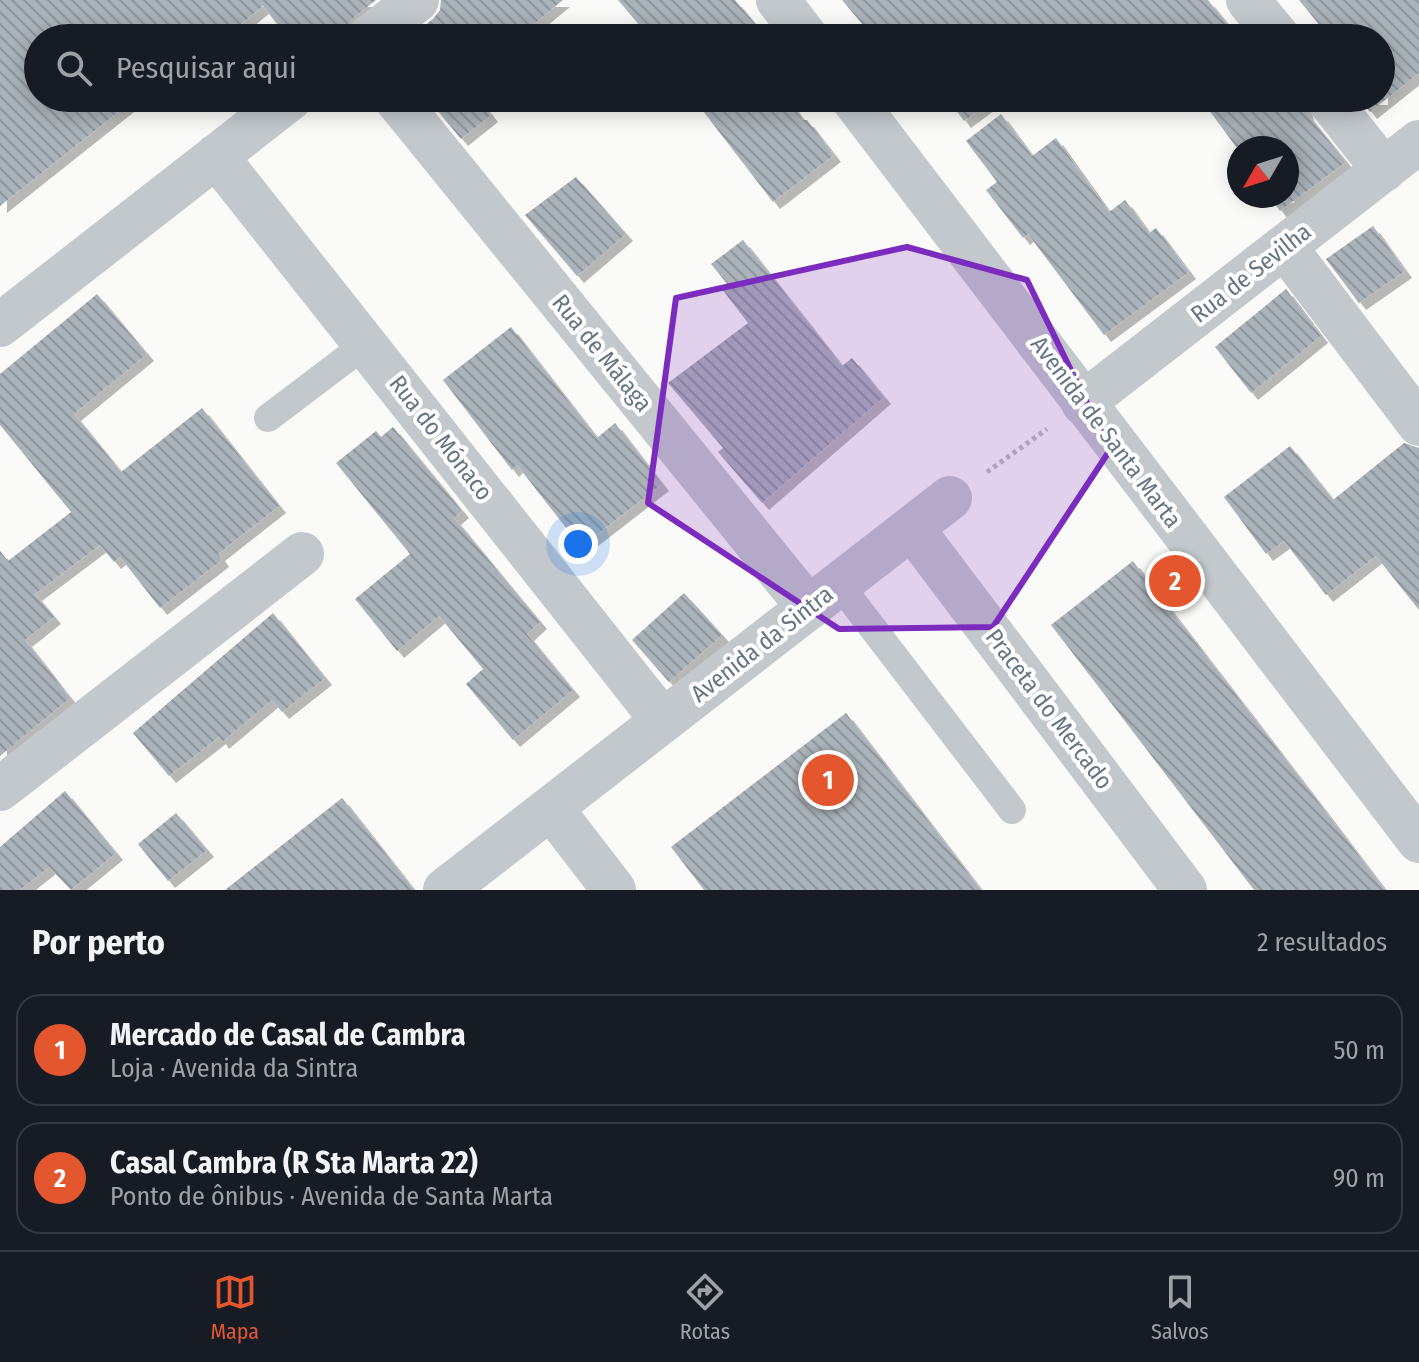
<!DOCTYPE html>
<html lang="pt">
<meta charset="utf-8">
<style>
:root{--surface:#171b24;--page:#20242c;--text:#f1f3f6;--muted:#9ea1a6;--line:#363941;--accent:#e4572e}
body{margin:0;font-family:"Fira Sans Condensed",sans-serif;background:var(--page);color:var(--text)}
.compass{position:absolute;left:1227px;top:136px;width:72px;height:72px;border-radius:50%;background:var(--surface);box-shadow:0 4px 20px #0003;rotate:231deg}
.you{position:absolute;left:578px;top:544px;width:28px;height:28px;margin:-20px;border:6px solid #fff;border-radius:50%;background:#1a73e8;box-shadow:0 0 0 12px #1a73e833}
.badge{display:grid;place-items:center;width:52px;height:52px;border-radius:50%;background:var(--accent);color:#fff;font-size:26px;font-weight:700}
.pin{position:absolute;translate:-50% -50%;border:4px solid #fff;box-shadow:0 2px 8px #0006}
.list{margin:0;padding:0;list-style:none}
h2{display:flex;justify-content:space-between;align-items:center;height:104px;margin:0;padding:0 32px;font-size:34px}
h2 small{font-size:26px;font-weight:400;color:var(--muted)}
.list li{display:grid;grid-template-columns:52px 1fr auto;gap:24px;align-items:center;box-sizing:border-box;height:112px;margin:0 16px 16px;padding:0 16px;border:2px solid var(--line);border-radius:24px}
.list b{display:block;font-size:30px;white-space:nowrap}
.list p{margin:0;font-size:26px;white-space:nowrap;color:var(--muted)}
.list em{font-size:26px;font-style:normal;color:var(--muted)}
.icon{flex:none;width:44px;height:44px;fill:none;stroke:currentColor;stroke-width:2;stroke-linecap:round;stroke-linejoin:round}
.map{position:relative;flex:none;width:1419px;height:890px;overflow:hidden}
.search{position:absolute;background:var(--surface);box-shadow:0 4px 20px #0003;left:24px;right:24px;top:24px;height:88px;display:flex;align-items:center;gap:20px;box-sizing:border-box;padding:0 28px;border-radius:44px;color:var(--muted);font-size:30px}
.sheet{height:360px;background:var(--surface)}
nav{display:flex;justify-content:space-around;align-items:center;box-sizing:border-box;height:112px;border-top:2px solid var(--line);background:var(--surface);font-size:22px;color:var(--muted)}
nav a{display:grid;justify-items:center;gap:4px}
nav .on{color:var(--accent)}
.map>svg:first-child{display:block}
</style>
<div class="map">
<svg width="1419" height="890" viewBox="0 0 1419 890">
<defs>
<pattern id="building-back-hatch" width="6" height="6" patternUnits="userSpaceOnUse" patternTransform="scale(2)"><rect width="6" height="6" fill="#aab3b9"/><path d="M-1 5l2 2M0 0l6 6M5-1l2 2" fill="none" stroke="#8e969c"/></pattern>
<filter id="shadow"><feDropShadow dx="7" dy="7" stdDeviation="0" flood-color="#0004"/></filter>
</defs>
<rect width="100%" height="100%" fill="#fafaf8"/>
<!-- building -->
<path fill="url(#building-back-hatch)" filter="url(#shadow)" d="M 0,0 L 376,0 L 352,19 L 345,28 L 344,38 L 288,38 L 263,6 L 224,38 L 38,38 L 38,98 L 136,98 L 0,206 Z
M 441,0 L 563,0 L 517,38 L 409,38 L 433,19 L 440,10 Z
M 618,0 L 735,0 L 767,38 L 650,38 Z
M 842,0 L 1208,0 L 1238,38 L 874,38 Z
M 1299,0 L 1419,0 L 1419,73 L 1370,112 L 1359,98 L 1381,98 L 1381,38 L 1330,38 Z
M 427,98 L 484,98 L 480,101 L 491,115 L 461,139 Z
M 693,98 L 787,98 L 803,120 L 807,120 L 834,155 L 773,202 Z
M 947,98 L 995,98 L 964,121 Z
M 1200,98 L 1303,98 L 1307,114 L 1346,162 L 1280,211 L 1269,196 L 1287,196 L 1287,148 L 1237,148 Z
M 1001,114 L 1032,156 L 1056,138 L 1109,212 L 1125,200 L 1149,233 L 1156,228 L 1189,272 L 1104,335 L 1028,234 L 1023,238 L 986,190 L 997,182 L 966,141 Z
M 576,177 L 626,234 L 577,276 L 525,215 Z
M 1373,226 L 1405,271 L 1359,303 L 1326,259 Z
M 743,240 L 842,366 L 852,358 L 884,397 L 762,503 L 718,452 L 723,448 L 668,383 L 748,323 L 722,289 L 728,285 L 711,264 Z
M 1286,289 L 1321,336 L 1251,393 L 1215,347 Z
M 97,294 L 147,354 L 74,414 L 121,472 L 202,408 L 279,506 L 218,554 L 222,560 L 160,608 L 120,557 L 114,562 L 100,545 L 35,594 L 54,617 L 25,640 L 70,698 L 0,756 L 0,551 L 8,561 L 71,512 L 0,425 L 0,374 Z
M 511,327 L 597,438 L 615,423 L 662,484 L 581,547 L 517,465 L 512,470 L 443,380 Z
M 393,427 L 462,511 L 454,518 L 540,622 L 527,634 L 573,690 L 513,740 L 466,684 L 483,669 L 439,616 L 397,651 L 355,599 L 410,554 L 336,463 L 376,431 L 381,437 Z
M 1404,443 L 1419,448 L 1419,610 L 1376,556 L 1326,595 L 1284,541 L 1266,554 L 1224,497 L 1290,446 L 1333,500 Z
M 1133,561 L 1319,803 L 1385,890 L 1254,890 L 1111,703 L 1051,625 Z
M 684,593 L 722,635 L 669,682 L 632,640 Z
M 273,613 L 325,678 L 282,712 L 272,700 L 222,742 L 219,737 L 169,776 L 133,733 Z
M 846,713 L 981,890 L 704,890 L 671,847 Z
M 65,791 L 116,853 L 71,890 L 49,867 L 20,890 L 0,890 L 0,847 Z
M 342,798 L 414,890 L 225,890 Z
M 176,813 L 207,850 L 168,881 L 138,844 Z"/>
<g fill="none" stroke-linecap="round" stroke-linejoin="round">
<!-- path -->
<path stroke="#bbbfc2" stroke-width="5" stroke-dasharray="4 4" stroke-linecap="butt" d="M 987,472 L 1047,429"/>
<!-- service -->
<path stroke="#c3c8cc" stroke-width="28" d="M 268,418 L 367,343
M 839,584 L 1012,810"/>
<!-- minor -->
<path stroke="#c3c8cc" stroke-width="44" d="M 1248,0 L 1279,38
M 368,38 L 417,0
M 395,98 L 809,608
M 1327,98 L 1384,170
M 216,156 L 663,721
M 1285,247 L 1419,424
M 0,325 L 291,98
M 1083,403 L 1419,142
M 912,528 L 1185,890
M 0,789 L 302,554
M 551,808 L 614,890
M 445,890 L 950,498"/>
<!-- tertiary -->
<path stroke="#c3c8cc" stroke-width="44" d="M 778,0 L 807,38
M 852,98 L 1419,841"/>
</g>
<!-- marked area -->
<path fill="#7b2cbf" fill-opacity="0.2" stroke="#7b2cbf" stroke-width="6" stroke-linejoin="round" d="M 907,247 L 1027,280 L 1110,450 L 993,627 L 839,629 L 648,503 L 676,298 Z"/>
<g text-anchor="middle" stroke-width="8" stroke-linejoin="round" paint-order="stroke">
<!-- street labels -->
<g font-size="24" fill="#657683" stroke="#fff">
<text transform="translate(1251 273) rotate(-38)" y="8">Rua de Sevilha</text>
<text transform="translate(602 353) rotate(51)" y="8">Rua de Málaga</text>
<text transform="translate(1106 432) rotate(53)" y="8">Avenida de Santa Marta</text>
<text transform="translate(441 438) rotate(52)" y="8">Rua do Mónaco</text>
<text transform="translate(762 644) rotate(-38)" y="8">Avenida da Sintra</text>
<text transform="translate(1049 709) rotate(53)" y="8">Praceta do Mercado</text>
</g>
</g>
</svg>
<svg class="compass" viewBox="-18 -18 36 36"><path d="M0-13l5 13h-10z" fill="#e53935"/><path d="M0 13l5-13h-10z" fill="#9ea1a6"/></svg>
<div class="you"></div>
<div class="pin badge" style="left:828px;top:780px">1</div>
<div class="pin badge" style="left:1175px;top:581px">2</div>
<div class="search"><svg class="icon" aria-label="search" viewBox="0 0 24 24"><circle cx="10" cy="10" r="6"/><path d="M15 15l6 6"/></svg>Pesquisar aqui</div>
</div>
<section class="sheet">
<h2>Por perto<small>2 resultados</small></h2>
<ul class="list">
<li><span class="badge">1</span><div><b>Mercado de Casal de Cambra</b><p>Loja · Avenida da Sintra</p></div><em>50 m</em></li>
<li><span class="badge">2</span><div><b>Casal Cambra (R Sta Marta 22)</b><p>Ponto de ônibus · Avenida de Santa Marta</p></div><em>90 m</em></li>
</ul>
</section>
<nav>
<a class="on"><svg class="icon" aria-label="map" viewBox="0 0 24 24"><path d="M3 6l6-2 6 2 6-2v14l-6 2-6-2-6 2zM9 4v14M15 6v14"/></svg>Mapa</a>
<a><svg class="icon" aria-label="directions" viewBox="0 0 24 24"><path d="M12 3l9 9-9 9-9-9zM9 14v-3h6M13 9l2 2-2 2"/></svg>Rotas</a>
<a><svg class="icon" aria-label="saved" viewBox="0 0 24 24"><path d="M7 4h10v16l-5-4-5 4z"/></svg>Salvos</a>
</nav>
